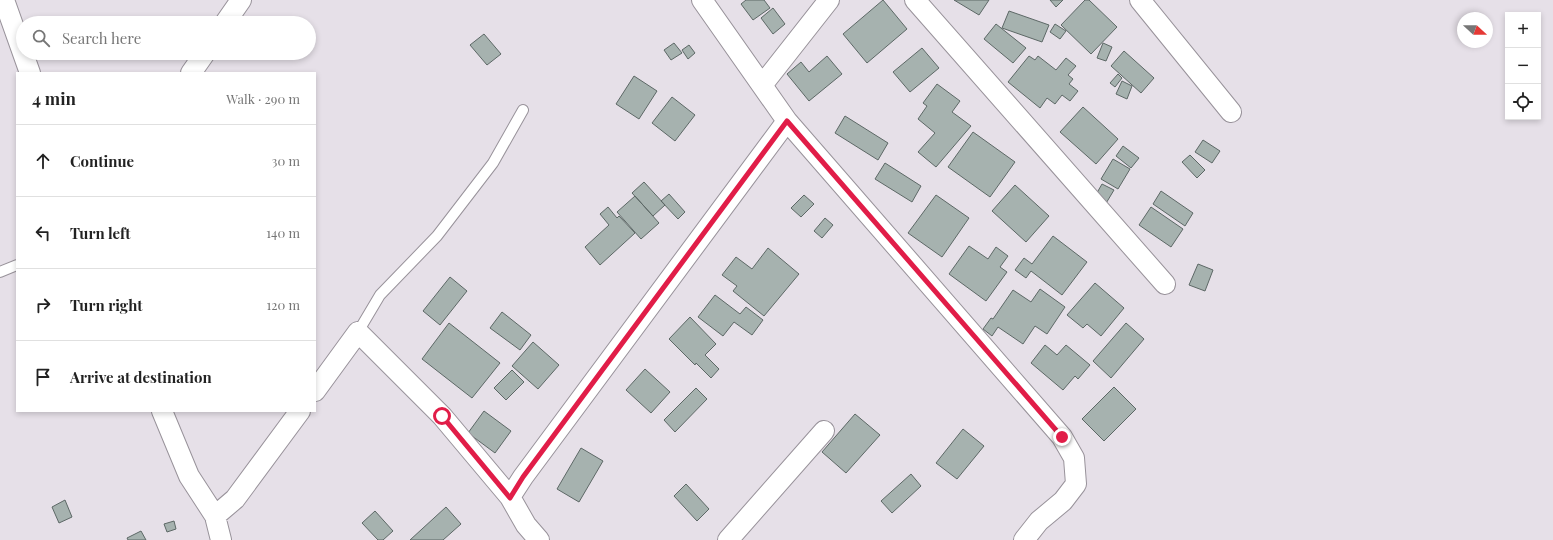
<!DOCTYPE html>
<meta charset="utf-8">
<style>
:root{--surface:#fff;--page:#f6f6f6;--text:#222;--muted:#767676;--line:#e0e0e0}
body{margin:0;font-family:"Playfair Display",serif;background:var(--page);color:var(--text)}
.controls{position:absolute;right:12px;top:12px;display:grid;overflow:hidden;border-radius:0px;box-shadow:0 2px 6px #0003}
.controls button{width:36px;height:36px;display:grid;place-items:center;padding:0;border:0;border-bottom:1px solid var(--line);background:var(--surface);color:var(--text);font:20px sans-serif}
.compass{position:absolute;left:1457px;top:12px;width:36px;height:36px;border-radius:50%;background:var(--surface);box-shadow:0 2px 6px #0003;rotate:111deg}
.stop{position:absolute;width:12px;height:12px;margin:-9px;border:3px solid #e11d48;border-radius:50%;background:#fff}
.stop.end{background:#e11d48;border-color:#fff;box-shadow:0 1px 4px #0008}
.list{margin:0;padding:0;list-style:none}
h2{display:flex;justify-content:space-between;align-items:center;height:52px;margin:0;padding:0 16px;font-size:17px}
h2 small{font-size:13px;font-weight:400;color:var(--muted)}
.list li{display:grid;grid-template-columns:26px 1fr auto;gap:12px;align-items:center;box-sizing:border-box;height:72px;padding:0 16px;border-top:1px solid var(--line)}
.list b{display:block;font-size:15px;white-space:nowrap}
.list em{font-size:13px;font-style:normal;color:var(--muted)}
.icon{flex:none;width:22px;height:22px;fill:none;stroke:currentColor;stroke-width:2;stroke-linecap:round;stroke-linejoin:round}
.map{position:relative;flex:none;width:1553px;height:540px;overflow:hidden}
.search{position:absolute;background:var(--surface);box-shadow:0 2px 6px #0003;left:16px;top:16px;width:300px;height:44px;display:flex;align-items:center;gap:10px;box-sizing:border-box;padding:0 14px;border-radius:22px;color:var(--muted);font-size:15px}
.panel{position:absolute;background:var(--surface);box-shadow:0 2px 6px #0003;left:16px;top:72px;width:300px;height:340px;border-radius:0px}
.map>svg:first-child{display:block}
</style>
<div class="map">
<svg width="1553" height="540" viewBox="0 0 1553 540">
<rect width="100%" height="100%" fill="#e6e0e8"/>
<!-- building -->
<path fill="#a6b2af" stroke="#5d6866" d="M 746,0 L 764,0 L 770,8 L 753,20 L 741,4 Z
M 883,0 L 907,29 L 867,63 L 843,34 Z
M 954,0 L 989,0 L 979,15 Z
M 1050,0 L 1063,0 L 1056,7 Z
M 1085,0 L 1089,0 L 1117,27 L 1091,54 L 1061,25 Z
M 773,8 L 785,24 L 773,34 L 761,18 Z
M 1009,11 L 1049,25 L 1042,42 L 1002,28 Z
M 996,24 L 1026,48 L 1013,63 L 984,39 Z
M 1055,24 L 1066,31 L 1060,39 L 1050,32 Z
M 484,34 L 501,54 L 487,65 L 470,45 Z
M 674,43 L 682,53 L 671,60 L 664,50 Z
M 1103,43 L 1112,47 L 1106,61 L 1097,58 Z
M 689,45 L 695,53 L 688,59 L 682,50 Z
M 922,48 L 939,68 L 910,92 L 893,72 Z
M 1124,51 L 1154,78 L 1141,93 L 1111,66 Z
M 827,56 L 842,74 L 809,101 L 787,74 L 801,62 L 809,72 Z
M 1029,56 L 1035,60 L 1038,56 L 1056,70 L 1066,58 L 1076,66 L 1068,75 L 1073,79 L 1069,84 L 1078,91 L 1070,101 L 1062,95 L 1055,104 L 1047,98 L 1040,108 L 1008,82 Z
M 1118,74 L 1122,78 L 1115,87 L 1110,83 Z
M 634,76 L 657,91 L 639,119 L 616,104 Z
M 1122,81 L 1132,86 L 1127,99 L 1116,94 Z
M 937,84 L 960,101 L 952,112 L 971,126 L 936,167 L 918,152 L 935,133 L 918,119 L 927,106 L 923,103 Z
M 672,97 L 695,115 L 675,141 L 652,123 Z
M 1083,107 L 1118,139 L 1096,164 L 1060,132 Z
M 845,116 L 888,143 L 878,160 L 835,133 Z
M 973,132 L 1015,162 L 990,197 L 948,167 Z
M 1203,140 L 1220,151 L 1212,163 L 1195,152 Z
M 1123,146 L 1139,158 L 1131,168 L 1116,156 Z
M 1190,155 L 1205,170 L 1197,178 L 1182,162 Z
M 1113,159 L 1130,169 L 1118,189 L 1101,179 Z
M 885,163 L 921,186 L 912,202 L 875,179 Z
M 644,182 L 665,205 L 653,216 L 632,193 Z
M 1102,184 L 1114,190 L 1105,205 L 1094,198 Z
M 1015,185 L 1049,216 L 1026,242 L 992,211 Z
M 1161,191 L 1193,213 L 1185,226 L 1153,204 Z
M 669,194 L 685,212 L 678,219 L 661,201 Z
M 804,195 L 814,204 L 801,217 L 791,208 Z
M 936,195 L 969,218 L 942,257 L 908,233 Z
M 635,196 L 659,223 L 641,239 L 617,212 Z
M 608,207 L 617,218 L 619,216 L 635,233 L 600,265 L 585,247 L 609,225 L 600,214 Z
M 1151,207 L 1183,229 L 1171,247 L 1139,225 Z
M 825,218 L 833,225 L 822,238 L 814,231 Z
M 1053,236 L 1087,262 L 1062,295 L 1031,271 L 1026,278 L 1015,270 L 1024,258 L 1032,264 Z
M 969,246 L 988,259 L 996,247 L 1008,256 L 1000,267 L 1007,272 L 986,301 L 949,274 Z
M 768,248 L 799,274 L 764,316 L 733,291 L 737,286 L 722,275 L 736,257 L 752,269 Z
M 1198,264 L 1213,270 L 1205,291 L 1189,285 Z
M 450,277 L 467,291 L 440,325 L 423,311 Z
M 1095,283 L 1124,308 L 1101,336 L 1087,324 L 1083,328 L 1067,315 Z
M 1040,289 L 1065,307 L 1047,334 L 1035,326 L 1023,344 L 998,327 L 992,336 L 983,329 L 991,318 L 993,319 L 1013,290 L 1031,302 Z
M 715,295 L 740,314 L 746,307 L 763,320 L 752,335 L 734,322 L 723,336 L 698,317 Z
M 502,312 L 531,335 L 520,350 L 490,328 Z
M 690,317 L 716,344 L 705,355 L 719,369 L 711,378 L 696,363 L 695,365 L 669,339 Z
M 449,323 L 500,363 L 472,398 L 422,359 Z
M 1126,323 L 1144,339 L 1111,378 L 1093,361 Z
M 533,342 L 559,365 L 538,389 L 512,366 Z
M 1045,345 L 1057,355 L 1066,345 L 1090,365 L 1078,379 L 1075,376 L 1063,390 L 1031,363 Z
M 645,369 L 670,392 L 651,413 L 626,390 Z
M 512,370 L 524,382 L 506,400 L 494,388 Z
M 1114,387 L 1136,409 L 1104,441 L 1082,419 Z
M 696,388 L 707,399 L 675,432 L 664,420 Z
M 484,411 L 511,431 L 495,453 L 468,433 Z
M 855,414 L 880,435 L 846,473 L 822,452 Z
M 963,429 L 984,446 L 957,479 L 936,463 Z
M 581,448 L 603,461 L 579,502 L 557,489 Z
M 911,474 L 921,486 L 892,513 L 881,501 Z
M 686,484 L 709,509 L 697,521 L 674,496 Z
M 65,500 L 72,517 L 59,523 L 52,507 Z
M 446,507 L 461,524 L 443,540 L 410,540 Z
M 375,511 L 393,531 L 383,540 L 378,540 L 362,523 Z
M 174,521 L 176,529 L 167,532 L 164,524 Z
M 141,531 L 146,540 L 128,540 L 127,538 Z"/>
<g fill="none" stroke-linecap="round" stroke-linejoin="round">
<defs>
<path id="lane" d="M 0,272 L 17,265
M 358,332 L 380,295 L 437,236 L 493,163 L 523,110"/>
<path id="street" d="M 4,0 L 30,73
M 702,0 L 787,121 L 1062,437 L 1074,458 L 1076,484 L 1063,501 L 1039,521 L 1024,540
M 915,0 L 1165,284
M 1140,0 L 1231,112
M 225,23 L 241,0
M 191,73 L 205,53
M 763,84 L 829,0
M 315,391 L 358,332 L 442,416 L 510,497 L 526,525 L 539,540
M 162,411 L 189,476 L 215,516 L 221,540
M 510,497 L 523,477 L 787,121
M 215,516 L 235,499 L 300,411
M 728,540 L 824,431"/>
</defs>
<!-- lane casing -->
<use href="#lane" stroke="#98929a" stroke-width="12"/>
<!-- street casing -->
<use href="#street" stroke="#98929a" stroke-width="22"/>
<!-- lane -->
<use href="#lane" stroke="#fff" stroke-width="10"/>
<!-- street -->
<use href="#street" stroke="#fff" stroke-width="20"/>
</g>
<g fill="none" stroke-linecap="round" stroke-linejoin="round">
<!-- route -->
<path stroke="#e11d48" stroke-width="5" d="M 442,416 L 510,498 L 523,477 L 787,121 L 1062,437"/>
</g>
</svg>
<div class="controls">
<button>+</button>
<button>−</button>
<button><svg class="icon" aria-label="locate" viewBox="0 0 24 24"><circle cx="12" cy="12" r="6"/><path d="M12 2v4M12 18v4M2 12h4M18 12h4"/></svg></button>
</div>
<svg class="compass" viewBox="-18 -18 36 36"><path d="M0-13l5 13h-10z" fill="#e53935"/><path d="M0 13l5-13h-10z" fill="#767676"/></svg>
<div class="stop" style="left:442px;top:416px"></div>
<div class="stop end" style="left:1062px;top:437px"></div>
<div class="search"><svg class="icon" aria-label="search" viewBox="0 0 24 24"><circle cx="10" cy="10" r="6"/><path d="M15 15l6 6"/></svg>Search here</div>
<section class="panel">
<h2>4 min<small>Walk · 290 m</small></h2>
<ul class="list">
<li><svg class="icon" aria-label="ahead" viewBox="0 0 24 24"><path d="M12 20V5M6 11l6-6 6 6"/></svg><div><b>Continue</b></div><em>30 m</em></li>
<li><svg class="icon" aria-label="left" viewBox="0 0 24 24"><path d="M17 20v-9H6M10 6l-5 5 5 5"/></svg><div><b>Turn left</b></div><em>140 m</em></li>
<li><svg class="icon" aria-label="right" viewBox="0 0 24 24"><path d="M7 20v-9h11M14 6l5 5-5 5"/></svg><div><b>Turn right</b></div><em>120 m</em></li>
<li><svg class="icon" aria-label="arrive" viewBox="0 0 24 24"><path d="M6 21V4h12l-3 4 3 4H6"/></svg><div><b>Arrive at destination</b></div></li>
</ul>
</section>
</div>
